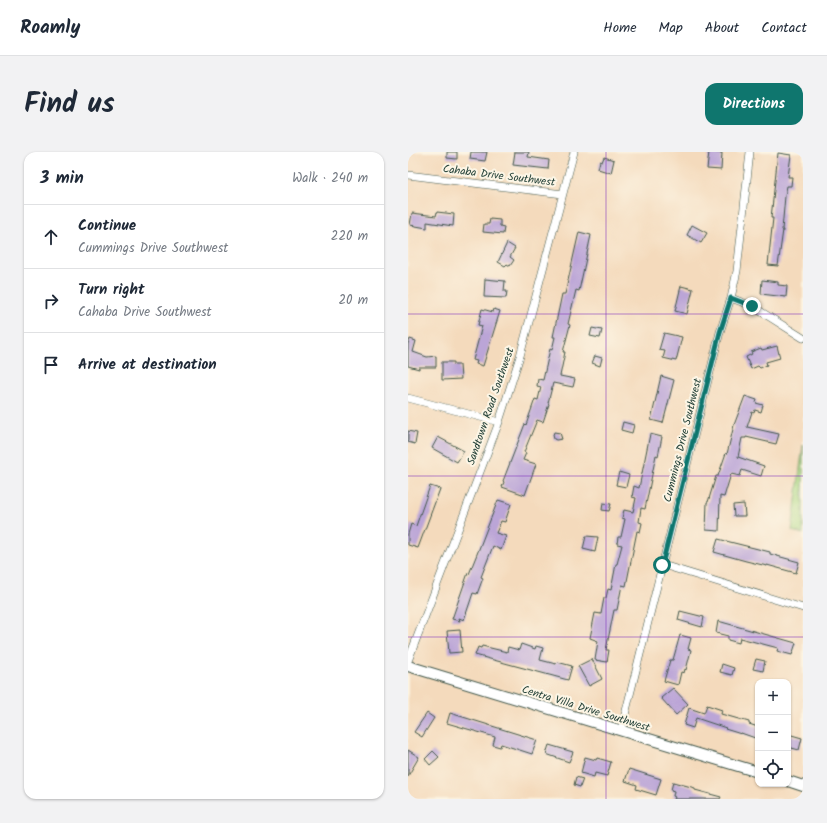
<!DOCTYPE html>
<meta charset="utf-8">
<style>
:root{--surface:#fff;--page:#f2f2f3;--text:#1f2937;--muted:#747a83;--line:#e0e1e3;--accent:#0f766e}
body{margin:0;font-family:Kalam,sans-serif;background:var(--page);color:var(--text)}
.controls{position:absolute;right:12px;bottom:12px;display:grid;overflow:hidden;border-radius:8px;box-shadow:0 1px 3px #0004}
.controls button{width:36px;height:36px;display:grid;place-items:center;padding:0;border:0;border-bottom:1px solid var(--line);background:var(--surface);color:var(--text);font:20px sans-serif}
.stop{position:absolute;width:12px;height:12px;margin:-9px;border:3px solid #0f766e;border-radius:50%;background:#fff}
.stop.end{background:#0f766e;border-color:#fff;box-shadow:0 1px 4px #0008}
.list{margin:0;padding:0;list-style:none}
h2{display:flex;justify-content:space-between;align-items:center;height:52px;margin:0;padding:0 16px;font-size:17px}
h2 small{font-size:13px;font-weight:400;color:var(--muted)}
.list li{display:grid;grid-template-columns:26px 1fr auto;gap:12px;align-items:center;box-sizing:border-box;height:64px;padding:0 16px;border-top:1px solid var(--line)}
.list b{display:block;font-size:15px;white-space:nowrap}
.list p{margin:0;font-size:13px;white-space:nowrap;color:var(--muted)}
.list em{font-size:13px;font-style:normal;color:var(--muted)}
.icon{flex:none;width:22px;height:22px;fill:none;stroke:currentColor;stroke-width:2;stroke-linecap:round;stroke-linejoin:round}
.map{position:relative;flex:none;width:395px;height:647px;overflow:hidden;border-radius:12px}
header{display:flex;align-items:center;gap:24px;box-sizing:border-box;height:56px;padding:0 20px;background:var(--surface);border-bottom:1px solid var(--line)}
header strong{font-size:19px}
nav{display:flex;gap:22px;margin-inline-start:auto;font-size:14px}
.intro{display:flex;align-items:center;justify-content:space-between;box-sizing:border-box;height:96px;padding:0 24px}
h1{margin:0;font-size:28px}
.button{padding:10px 18px;border-radius:12px;background:var(--accent);color:#fff;font-size:14px;font-weight:700}
main{display:flex;gap:24px;padding:0 24px}
aside{flex:1;background:var(--surface);border-radius:12px;box-shadow:0 1px 3px #0004}
.map>svg:first-child{display:block}
</style>
<header>
<strong>Roamly</strong>
<nav><a>Home</a><a>Map</a><a>About</a><a>Contact</a></nav>
</header>
<div class="intro"><h1>Find us</h1><a class="button">Directions</a></div>
<main>
<aside>
<h2>3 min<small>Walk · 240 m</small></h2>
<ul class="list">
<li><svg class="icon" aria-label="ahead" viewBox="0 0 24 24"><path d="M12 20V5M6 11l6-6 6 6"/></svg><div><b>Continue</b><p>Cummings Drive Southwest</p></div><em>220 m</em></li>
<li><svg class="icon" aria-label="right" viewBox="0 0 24 24"><path d="M7 20v-9h11M14 6l5 5-5 5"/></svg><div><b>Turn right</b><p>Cahaba Drive Southwest</p></div><em>20 m</em></li>
<li><svg class="icon" aria-label="arrive" viewBox="0 0 24 24"><path d="M6 21V4h12l-3 4 3 4H6"/></svg><div><b>Arrive at destination</b></div></li>
</ul>
</aside>
<div class="map">
<svg width="395" height="647" viewBox="0 0 395 647">
<rect width="100%" height="100%" fill="#fcf5e5"/>
<filter id="ink" filterUnits="userSpaceOnUse"><feTurbulence type="fractalNoise" baseFrequency=".025" numOctaves="2"/><feDisplacementMap in="SourceGraphic" scale="8" xChannelSelector="R" yChannelSelector="G"/><feConvolveMatrix kernelMatrix="1 2 1 2 8 2 1 2 1" color-interpolation-filters="sRGB"/></filter>
<filter id="wash" filterUnits="userSpaceOnUse"><feTurbulence type="fractalNoise" baseFrequency=".012" numOctaves="4" result="noise"/><feDisplacementMap in="SourceGraphic" scale="16" xChannelSelector="R" yChannelSelector="G"/><feGaussianBlur stdDeviation="0.9" result="paint"/><feColorMatrix in="noise" values="0 0 0 0 0 0 0 0 0 0 0 0 0 0 0 0 0 1.4 0 .05"/><feComposite in="paint" operator="in"/></filter>
<g filter="url(#wash)">
<rect width="100%" height="100%" fill="#f4dabc"/>
<!-- green -->
<path fill="#aed985" stroke="#668b5c" d="M 395,293 L 395,382 L 384,379 Z"/>
<g id="blocks">
<!-- building -->
<path fill="#bba5d7" d="M 39,0 L 49,0 L 49,7 L 39,6 Z
M 63,0 L 79,0 L 77,9 L 62,7 Z
M 107,0 L 121,0 L 120,5 L 141,8 L 140,17 L 105,13 Z
M 301,0 L 314,1 L 313,18 L 299,17 Z
M 370,1 L 383,3 L 380,25 L 384,25 L 383,34 L 379,34 L 377,44 L 374,78 L 375,78 L 370,114 L 360,113 L 365,66 L 363,66 Z
M 196,5 L 206,8 L 203,21 L 190,17 L 192,9 L 194,10 Z
M 29,60 L 46,62 L 45,74 L 19,70 L 19,76 L 2,73 L 4,61 L 28,64 Z
M 82,67 L 92,68 L 92,74 L 96,75 L 95,82 L 75,80 L 76,72 L 81,72 Z
M 284,73 L 299,81 L 293,91 L 279,83 Z
M 171,80 L 183,83 L 171,139 L 168,138 L 160,172 L 162,173 L 155,200 L 157,200 L 152,224 L 167,227 L 165,235 L 145,231 L 140,251 L 141,252 L 135,270 L 129,268 L 116,300 L 118,301 L 115,308 L 128,312 L 117,343 L 94,335 L 96,330 L 95,329 L 117,272 L 118,273 L 127,247 L 130,248 L 133,235 L 129,234 L 130,227 L 135,228 L 142,197 L 144,198 L 147,185 L 145,185 L 154,142 L 157,142 Z
M 99,91 L 107,96 L 102,105 L 106,108 L 102,114 L 99,112 L 97,114 L 90,110 Z
M 77,127 L 97,129 L 96,139 L 99,139 L 98,146 L 76,145 Z
M 354,128 L 370,130 L 370,133 L 379,134 L 378,145 L 353,142 Z
M 273,134 L 285,137 L 279,162 L 267,159 Z
M 74,157 L 85,160 L 86,157 L 92,159 L 75,214 L 68,212 L 69,209 L 65,208 L 74,174 L 70,173 Z
M 184,176 L 194,178 L 192,186 L 182,184 Z
M 256,181 L 274,185 L 268,209 L 255,206 L 257,199 L 251,198 Z
M 2,187 L 8,189 L 5,200 L 19,205 L 28,204 L 28,215 L 11,215 L 11,217 L 0,214 L 0,192 Z
M 369,194 L 372,206 L 358,210 L 359,213 L 352,216 L 350,214 L 343,217 L 338,205 L 344,202 L 343,200 L 353,196 L 354,198 Z
M 187,204 L 194,206 L 192,214 L 184,211 Z
M 34,210 L 46,210 L 46,213 L 52,213 L 53,227 L 34,228 Z
M 253,224 L 266,228 L 255,271 L 243,268 Z
M 337,244 L 349,248 L 348,251 L 355,253 L 353,260 L 347,258 L 346,261 L 344,260 L 339,275 L 371,282 L 368,292 L 338,285 L 338,286 L 334,286 L 330,305 L 356,314 L 353,324 L 334,318 L 332,324 L 323,322 L 316,345 L 312,344 L 311,379 L 298,378 L 299,350 L 300,350 L 308,324 L 310,324 L 318,301 L 319,302 L 326,273 Z
M 215,270 L 226,273 L 224,281 L 213,278 Z
M 0,279 L 9,281 L 7,292 L 0,290 Z
M 146,280 L 152,281 L 154,287 L 148,288 L 146,287 L 145,283 Z
M 242,282 L 254,285 L 250,304 L 248,303 L 237,357 L 233,356 L 231,370 L 234,371 L 232,380 L 229,379 L 218,434 L 214,433 L 209,458 L 206,458 L 198,498 L 201,498 L 199,510 L 187,508 L 190,489 L 182,486 L 187,461 L 193,462 L 196,446 L 198,446 L 200,437 L 203,438 L 208,412 L 209,412 L 214,393 L 209,392 L 210,385 L 213,385 L 217,367 L 214,366 L 216,358 L 225,360 L 228,346 L 224,345 L 226,334 L 231,336 Z
M 30,285 L 56,299 L 49,310 L 24,296 Z
M 211,320 L 221,323 L 218,335 L 208,333 Z
M 22,334 L 32,337 L 10,396 L 0,393 L 0,382 L 3,372 L 8,374 Z
M 90,348 L 103,352 L 97,370 L 93,369 L 88,381 L 98,384 L 93,398 L 85,394 L 73,425 L 75,426 L 69,442 L 65,441 L 56,468 L 51,466 L 52,469 L 44,467 L 60,421 L 61,422 L 71,397 Z
M 195,351 L 203,352 L 201,359 L 194,358 Z
M 336,352 L 337,364 L 326,364 L 325,353 Z
M 178,384 L 190,385 L 187,400 L 175,397 Z
M 310,387 L 362,400 L 362,402 L 391,410 L 388,421 L 359,413 L 359,414 L 338,409 L 306,400 Z
M 272,459 L 296,465 L 294,475 L 270,468 Z
M 310,469 L 388,491 L 384,503 L 369,499 L 370,496 L 332,486 L 331,491 L 320,488 L 320,484 L 308,481 Z
M 52,478 L 54,500 L 41,501 L 39,479 Z
M 272,483 L 283,486 L 280,497 L 283,498 L 278,518 L 277,517 L 276,521 L 273,520 L 270,533 L 256,529 L 262,508 L 265,508 Z
M 113,492 L 127,497 L 128,494 L 135,496 L 132,508 L 148,512 L 149,510 L 164,514 L 160,528 L 67,503 L 70,495 L 73,496 L 74,494 L 99,500 L 100,495 L 111,498 Z
M 184,507 L 194,527 L 181,534 L 170,514 Z
M 348,507 L 357,509 L 355,519 L 345,517 Z
M 314,512 L 326,516 L 324,523 L 312,520 Z
M 265,536 L 280,552 L 268,563 L 253,546 Z
M 299,553 L 314,558 L 313,562 L 341,570 L 341,572 L 350,575 L 350,587 L 333,581 L 333,582 L 317,577 L 318,576 L 288,566 L 285,576 L 276,573 L 281,556 L 296,561 Z
M 19,561 L 26,566 L 14,585 L 6,580 Z
M 42,561 L 129,588 L 124,602 L 93,592 L 92,595 L 85,593 L 87,585 L 39,571 Z
M 380,582 L 394,586 L 391,598 L 380,595 Z
M 141,593 L 165,600 L 161,610 L 138,602 Z
M 0,598 L 11,605 L 0,624 Z
M 25,599 L 31,605 L 22,613 L 17,607 Z
M 177,605 L 188,608 L 189,606 L 203,610 L 199,624 L 187,621 L 186,625 L 173,621 Z
M 221,617 L 253,627 L 248,643 L 228,637 L 229,633 L 217,629 Z
M 168,625 L 175,627 L 172,635 L 166,633 Z
M 265,630 L 287,636 L 287,638 L 313,645 L 312,647 L 266,647 L 267,645 L 265,644 L 266,639 L 263,638 Z"/>
</g>
</g>
<g filter="url(#ink)">
<use href="#blocks" fill-opacity="0" stroke="#3f5548" stroke-width="1"/>
<g fill="none" stroke-linecap="round" stroke-linejoin="round">
<defs>
<path id="street" d="M 0,23 L 155,42
M 323,146 L 344,154 L 395,186
M 0,246 L 91,270
M 255,413 L 395,456
M 0,509 L 91,270 L 112,204 L 166,0
M 213,579 L 312,180 L 323,146 L 329,119 L 342,0"/>
<path id="secondary" d="M 0,514 L 350,620
M 380,629 L 395,634"/>
</defs>
<!-- street casing -->
<use href="#street" stroke="#3f5548" stroke-width="8"/>
<!-- secondary casing -->
<use href="#secondary" stroke="#3f5548" stroke-width="12"/>
<!-- street -->
<use href="#street" stroke="#fff" stroke-width="7"/>
<!-- secondary -->
<use href="#secondary" stroke="#fff" stroke-width="10"/>
</g>
</g>
<g fill="none" stroke-linecap="round" stroke-linejoin="round" filter="url(#ink)">
<!-- route -->
<path stroke="#0f766e" stroke-width="5" d="M 254,413 L 312,180 L 323,146 L 344,154"/>
</g>
<!-- grid -->
<path fill="none" stroke="#7b2cbf" stroke-width="1" stroke-opacity="0.55" d="M 198,0 L 198,647M 0,162 L 395,162M 0,324 L 395,324M 0,485 L 395,485"/>
<g text-anchor="middle" stroke-width="4" stroke-linejoin="round" paint-order="stroke">
<!-- street labels -->
<g font-size="11" fill="#1f3d34" stroke="#fcf5e5">
<text transform="translate(91 23) rotate(7)" y="4">Cahaba Drive Southwest</text>
<text transform="translate(82 254) rotate(-71)" y="4">Sandtown Road Southwest</text>
<text transform="translate(274 288) rotate(-76)" y="4">Cummings Drive Southwest</text>
<text transform="translate(178 556) rotate(17)" y="4">Centra Villa Drive Southwest</text>
</g>
</g>
</svg>
<div class="controls">
<button>+</button>
<button>−</button>
<button><svg class="icon" aria-label="locate" viewBox="0 0 24 24"><circle cx="12" cy="12" r="6"/><path d="M12 2v4M12 18v4M2 12h4M18 12h4"/></svg></button>
</div>
<div class="stop" style="left:254px;top:413px"></div>
<div class="stop end" style="left:344px;top:154px"></div>
</div>
</main>
